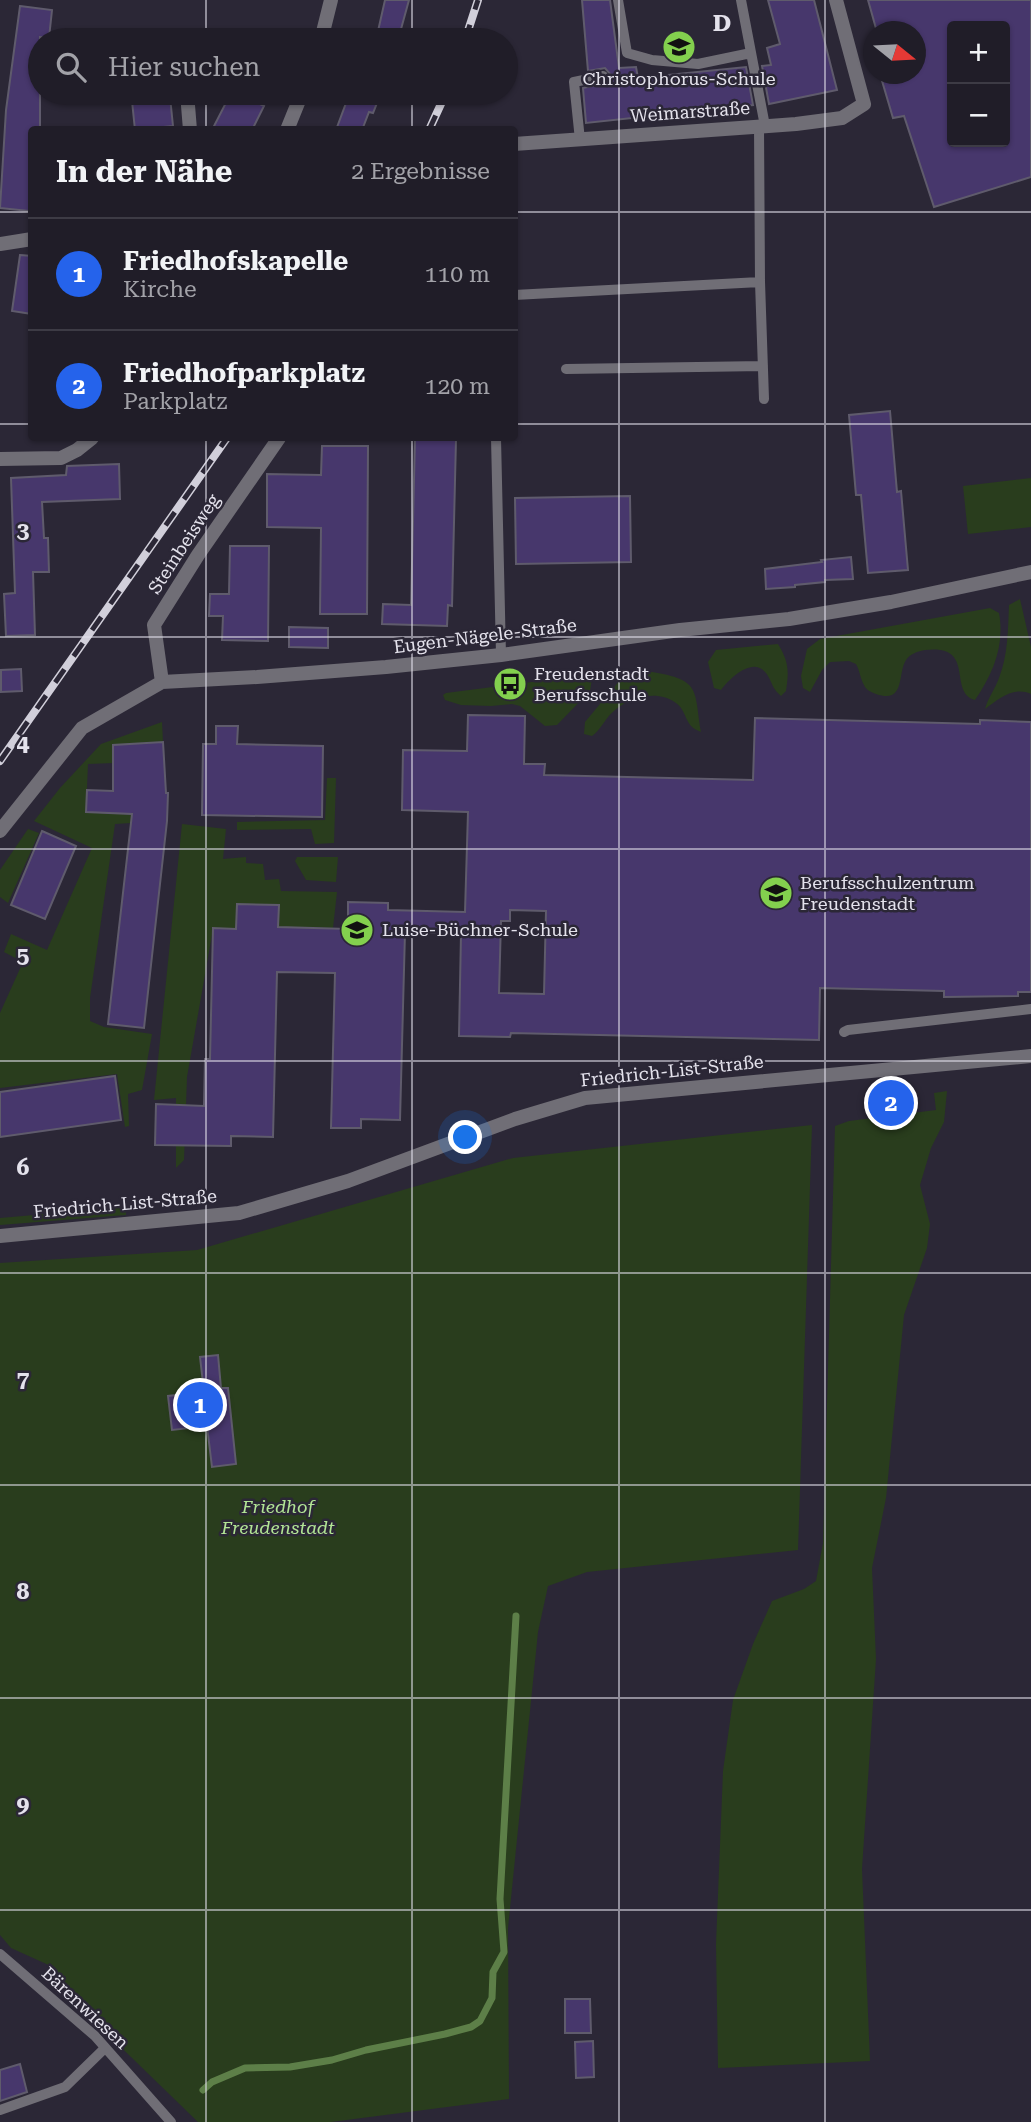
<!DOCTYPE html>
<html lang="de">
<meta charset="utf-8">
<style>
:root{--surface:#201d28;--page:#282630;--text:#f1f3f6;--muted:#a2a2a8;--line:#3d3b45;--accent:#2563eb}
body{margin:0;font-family:"Roboto Serif",serif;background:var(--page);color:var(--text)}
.controls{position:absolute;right:21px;top:21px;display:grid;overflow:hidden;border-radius:7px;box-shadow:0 2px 5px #0004}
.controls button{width:63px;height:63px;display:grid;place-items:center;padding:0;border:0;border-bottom:2px solid var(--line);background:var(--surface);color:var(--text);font:35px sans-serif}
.compass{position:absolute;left:863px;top:21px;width:63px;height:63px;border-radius:50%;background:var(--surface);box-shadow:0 2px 5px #0004;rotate:108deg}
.you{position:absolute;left:466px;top:1138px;width:24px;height:24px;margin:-18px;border:5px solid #fff;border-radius:50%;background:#1a73e8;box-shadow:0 0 0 10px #1a73e833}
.badge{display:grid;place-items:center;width:46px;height:46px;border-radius:50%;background:var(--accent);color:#fff;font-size:23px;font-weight:700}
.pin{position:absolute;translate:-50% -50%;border:4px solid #fff;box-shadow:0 2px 7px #0006}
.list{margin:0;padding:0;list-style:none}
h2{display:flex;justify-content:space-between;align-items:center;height:91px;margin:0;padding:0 28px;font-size:30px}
h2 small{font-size:23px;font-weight:400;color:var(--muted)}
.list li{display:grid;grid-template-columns:46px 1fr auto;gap:21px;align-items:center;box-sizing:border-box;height:112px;padding:0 28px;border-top:2px solid var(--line)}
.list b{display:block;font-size:26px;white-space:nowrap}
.list p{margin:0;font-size:23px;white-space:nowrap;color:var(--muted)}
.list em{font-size:23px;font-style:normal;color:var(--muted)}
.icon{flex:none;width:38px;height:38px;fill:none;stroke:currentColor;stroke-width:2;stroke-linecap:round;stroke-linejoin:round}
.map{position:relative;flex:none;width:1031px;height:2122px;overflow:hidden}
.search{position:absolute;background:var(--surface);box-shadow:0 2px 5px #0004;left:28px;top:28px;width:490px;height:77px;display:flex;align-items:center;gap:18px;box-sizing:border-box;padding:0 24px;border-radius:38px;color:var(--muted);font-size:26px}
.panel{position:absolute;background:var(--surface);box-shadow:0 2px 5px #0004;left:28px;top:126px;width:490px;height:315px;border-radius:7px}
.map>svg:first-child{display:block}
</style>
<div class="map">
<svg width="1031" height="2122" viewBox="0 0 1031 2122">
<rect width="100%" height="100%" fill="#2b2736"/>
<!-- green -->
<path fill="#293d1d" d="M 1031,478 L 1031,527 L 968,534 L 963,486 Z
M 1020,599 L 1031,647 L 1031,694 C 1013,686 999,699 985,709 C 988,698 995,689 999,678 C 1008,655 1008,630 1009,605 Z
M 990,608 L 999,613 C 1005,645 993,674 975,700 C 947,692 977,644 925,650 C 918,651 910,654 906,660 C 897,674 906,704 876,694 C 871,692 866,690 864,685 C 860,678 860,671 856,664 L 849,661 L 830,662 L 822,670 L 810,692 L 803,688 L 801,676 L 807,649 L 820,639 Z
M 778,644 C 789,662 789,671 786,691 L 781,696 C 771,687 773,683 766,673 C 753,656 730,678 721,690 L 714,688 L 708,662 L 716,650 Z
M 652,672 C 701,680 694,689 701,732 C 697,730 694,729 691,726 C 685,719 684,708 676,703 C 658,689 629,697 614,711 C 605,718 601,730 592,736 L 584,734 L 585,722 L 620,680 L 634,674 Z
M 579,676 L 592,678 L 590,691 L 557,725 L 545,726 L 520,706 L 512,704 L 491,706 L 461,705 L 445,700 L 443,695 L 446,693 Z
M 162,722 L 163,742 L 113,745 L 114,763 L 88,764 L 86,812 L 167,815 L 166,827 L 131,823 L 115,824 L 90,998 L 90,1021 L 104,1027 L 152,1034 L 142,1090 L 128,1094 L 129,1126 L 125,1127 L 117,1074 L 0,1088 L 0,1013 L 23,962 L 4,952 L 11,934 L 47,950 L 92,848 L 34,821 L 60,788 L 101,744 Z
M 327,778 L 336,778 L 334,843 L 315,844 L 311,829 L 237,830 L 237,822 L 325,820 Z
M 182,824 L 226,829 L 223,859 L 246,857 L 246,863 L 263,864 L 265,880 L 279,879 L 281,891 L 337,892 L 333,928 L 278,927 L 278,905 L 237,904 L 236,929 L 213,929 L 187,1077 L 184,1160 L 176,1168 L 176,1098 L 154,1100 Z
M 28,829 L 39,833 L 8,903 L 0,897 L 0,870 Z
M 297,857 L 338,857 L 336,882 L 306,880 L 295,861 Z
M 947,1091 L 944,1122 L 931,1148 L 920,1185 L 930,1224 L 927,1248 L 904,1315 L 886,1498 L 872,1568 L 876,1659 L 862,1869 L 870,2061 L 718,2068 L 716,1944 L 723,1771 L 733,1700 L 753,1644 L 772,1601 L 804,1589 L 816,1581 L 823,1543 L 835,1126 L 849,1121 L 936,1110 L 934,1093 Z
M 812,1125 L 798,1550 L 587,1572 L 548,1586 L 538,1632 L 508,1928 L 509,2099 L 331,2122 L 198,2122 L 97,2024 L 53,1967 L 11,1948 L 0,1935 L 0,1263 L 197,1250 L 513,1158 Z
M 126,1207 L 126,1215 L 0,1225 L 0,1218 Z"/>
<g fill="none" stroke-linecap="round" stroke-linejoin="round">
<!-- stream -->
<path stroke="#5d7f48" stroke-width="7" d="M 203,2090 L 212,2082 L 245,2068 L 290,2067 L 332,2060 L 366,2050 L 445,2034 L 471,2027 L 480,2021 L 492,1998 L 493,1972 L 504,1952 L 500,1899 L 516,1616"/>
</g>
<!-- building -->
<path fill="#47376c" stroke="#5f5b6c" stroke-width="2" fill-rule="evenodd" d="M 385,0 L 409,0 L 398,40 L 376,40 Z
M 582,0 L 610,0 L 619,68 L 636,67 L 638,78 L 746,67 L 753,105 L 586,123 L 583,88 L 605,83 L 609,81 L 611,75 L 605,68 L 588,71 Z
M 768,0 L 814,0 L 837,90 L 769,104 L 762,66 L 771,65 L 767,48 L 780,44 Z
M 868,0 L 1031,0 L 1031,177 L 934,207 L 904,116 L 893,118 L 880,74 L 915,74 L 915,32 L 877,32 ZM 952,26 L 1005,26 L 1005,142 L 952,142 Z
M 20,6 L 52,10 L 49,38 L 40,37 L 40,130 L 32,130 L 32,209 L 29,211 L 0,208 L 6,110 Z
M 231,93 L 237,93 L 264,106 L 252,130 L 212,130 Z
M 324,93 L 381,93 L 373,113 L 369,112 L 362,130 L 336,130 L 346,103 L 323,95 Z
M 170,97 L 173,126 L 135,130 L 132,101 Z
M 20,255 L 32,256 L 32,314 L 12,311 Z
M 890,411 L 897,492 L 901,491 L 908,570 L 868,573 L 861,495 L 856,495 L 849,415 Z
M 415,438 L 456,439 L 452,606 L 448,605 L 447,626 L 382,624 L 383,604 L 411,605 Z
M 322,446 L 368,446 L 367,614 L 320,614 L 321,528 L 267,527 L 267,474 L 321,475 Z
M 119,464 L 120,499 L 42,502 L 44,538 L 48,538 L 49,572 L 33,572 L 35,635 L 6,636 L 4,594 L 15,593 L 11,478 L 66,475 L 67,466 Z
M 630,496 L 631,562 L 516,564 L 515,498 Z
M 230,546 L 269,546 L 268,641 L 222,640 L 223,616 L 209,616 L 210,594 L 229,594 Z
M 851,557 L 853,579 L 825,580 L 825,582 L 795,585 L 795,587 L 766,589 L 765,569 L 822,562 L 821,560 Z
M 289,627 L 328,628 L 328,648 L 289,647 Z
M 21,669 L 22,691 L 1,692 L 1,670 Z
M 468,715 L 525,716 L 524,764 L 545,764 L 544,775 L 753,780 L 755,718 L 980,724 L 980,720 L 1031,722 L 1031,992 L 1018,992 L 1018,996 L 944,997 L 944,991 L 820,988 L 819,1040 L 511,1033 L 510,1037 L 459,1036 L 461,934 L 405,932 L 400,1120 L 361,1119 L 361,1128 L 331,1128 L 335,973 L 277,972 L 273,1137 L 231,1136 L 231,1146 L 155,1145 L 156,1104 L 204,1106 L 205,1059 L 210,1059 L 213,928 L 236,929 L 237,904 L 279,905 L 278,927 L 348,929 L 348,902 L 388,903 L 388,910 L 465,912 L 468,812 L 402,810 L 403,750 L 467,751 ZM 510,910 L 546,911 L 544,994 L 499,993 L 501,921 L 510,921 Z
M 216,726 L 238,726 L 237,744 L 323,746 L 322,817 L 202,815 L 203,744 L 216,744 Z
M 163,742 L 166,793 L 168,793 L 167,821 L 144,1028 L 108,1024 L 132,814 L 86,812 L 87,790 L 113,791 L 113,745 Z
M 42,831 L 76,846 L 45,919 L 11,905 Z
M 115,1076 L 121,1120 L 0,1137 L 0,1092 Z
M 218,1355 L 221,1388 L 228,1388 L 236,1464 L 212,1467 L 207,1426 L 172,1430 L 168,1396 L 204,1392 L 200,1357 Z
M 565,1999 L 590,1999 L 591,2033 L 565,2033 Z
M 593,2041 L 594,2077 L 576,2078 L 575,2042 Z
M 20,2064 L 27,2092 L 0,2101 L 0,2070 Z"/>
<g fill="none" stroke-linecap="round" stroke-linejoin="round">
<!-- service -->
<path stroke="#706e76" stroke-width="10" d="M 618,0 L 627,53 L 652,60 L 698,64 L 751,53
M 741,0 L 765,126
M 759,127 L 760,282 L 764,399
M 580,140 L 574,82 L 603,76
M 514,295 L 760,282
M 566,369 L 763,366
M 496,438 L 501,655
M 844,1032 L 848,1030 L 1031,1009
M 0,1954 L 95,2036 L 171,2122
M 0,2110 L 65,2087 L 105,2048"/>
<!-- minor -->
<path stroke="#706e76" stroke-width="14" d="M 321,40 L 331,0
M 187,93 L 190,130
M 287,130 L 302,93
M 514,144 L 796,124 L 842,118 L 864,104 L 836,0
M 0,244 L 32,239
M 0,459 L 61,458 L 77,450 L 92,438
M 162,682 L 154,625 L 198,555 L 279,438
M 0,831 L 82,728 L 162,682 L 257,677 L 386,667 L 501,655 L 680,630 L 789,619 L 891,602 L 1031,572
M 0,1236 L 239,1213 L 348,1181 L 515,1119 L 585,1098 L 1031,1056"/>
<defs>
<path id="rail" d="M 465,40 L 478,0
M 429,130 L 446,93
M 0,761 L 227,438"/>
</defs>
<!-- rail casing -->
<use href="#rail" stroke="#d1cfda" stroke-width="8"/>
<!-- rail -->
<use href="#rail" stroke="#2b2736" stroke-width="5" stroke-dasharray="16" stroke-linecap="butt"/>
</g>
<!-- grid -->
<path fill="none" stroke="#e4e2ec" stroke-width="2" stroke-opacity="0.55" d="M 206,0 L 206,40M 412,0 L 412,40M 619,0 L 619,2122M 825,0 L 825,2122M 206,93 L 206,130M 412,93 L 412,130M 0,212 L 32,212M 514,212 L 1031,212M 0,424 L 32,424M 514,424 L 1031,424M 206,438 L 206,2122M 412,438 L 412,2122M 0,637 L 1031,637M 0,849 L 1031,849M 0,1061 L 1031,1061M 0,1273 L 1031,1273M 0,1485 L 1031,1485M 0,1698 L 1031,1698M 0,1910 L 1031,1910"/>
<!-- icons -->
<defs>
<symbol id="school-disc" viewBox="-11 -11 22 22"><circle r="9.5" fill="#83d04e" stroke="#2b2736"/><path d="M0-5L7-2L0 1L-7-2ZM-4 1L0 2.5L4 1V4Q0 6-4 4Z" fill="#111"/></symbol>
<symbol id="bus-disc" viewBox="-11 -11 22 22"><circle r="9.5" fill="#83d04e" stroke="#2b2736"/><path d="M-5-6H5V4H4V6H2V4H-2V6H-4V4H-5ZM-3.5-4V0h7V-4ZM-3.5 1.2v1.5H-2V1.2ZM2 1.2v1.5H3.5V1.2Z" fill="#111"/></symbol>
</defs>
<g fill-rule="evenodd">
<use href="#school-disc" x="660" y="28" width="38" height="38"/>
<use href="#bus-disc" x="491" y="665" width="38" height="38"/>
<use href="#school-disc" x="757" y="874" width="38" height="38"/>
<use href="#school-disc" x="338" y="911" width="38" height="38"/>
</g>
<g text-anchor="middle" stroke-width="5" stroke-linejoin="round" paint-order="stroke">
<!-- poi labels -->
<g font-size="18" fill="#e4e2ec" stroke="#2b2736" text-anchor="start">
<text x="679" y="85" text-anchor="middle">Christophorus-Schule</text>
<text x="534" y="680">Freudenstadt<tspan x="534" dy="21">Berufsschule</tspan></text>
<text x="800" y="889">Berufsschulzentrum<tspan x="800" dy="21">Freudenstadt</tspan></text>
<text x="382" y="936">Luise-Büchner-Schule</text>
</g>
<!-- street labels -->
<g font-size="18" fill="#e4e2ec" stroke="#2b2736">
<text transform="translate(690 112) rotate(-4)" y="6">Weimarstraße</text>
<text transform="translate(184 544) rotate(-57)" y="6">Steinbeisweg</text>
<text transform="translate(485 636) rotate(-7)" y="6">Eugen-Nägele-Straße</text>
<text transform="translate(672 1071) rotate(-6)" y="6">Friedrich-List-Straße</text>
<text transform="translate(125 1204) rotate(-5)" y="6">Friedrich-List-Straße</text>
<text transform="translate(85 2008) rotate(43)" y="6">Bärenwiesen</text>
</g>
<!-- park labels -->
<g font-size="18" font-style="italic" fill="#b2e595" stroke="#2b2736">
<text x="278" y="1513">Friedhof<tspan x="278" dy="21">Freudenstadt</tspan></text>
</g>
</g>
<g font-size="23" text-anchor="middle" font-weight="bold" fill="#e4e2ec" stroke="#2b2736" stroke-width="5" stroke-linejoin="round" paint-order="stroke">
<text x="722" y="31">D</text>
<text x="23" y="538">3</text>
<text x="23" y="751">4</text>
<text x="23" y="963">5</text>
<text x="23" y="1175">6</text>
<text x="23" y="1387">7</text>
<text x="23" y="1599">8</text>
<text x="23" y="1812">9</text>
</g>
</svg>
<div class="controls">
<button>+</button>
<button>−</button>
</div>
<svg class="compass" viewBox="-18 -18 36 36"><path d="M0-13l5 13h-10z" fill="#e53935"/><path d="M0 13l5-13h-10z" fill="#a2a2a8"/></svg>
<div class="you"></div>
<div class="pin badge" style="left:200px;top:1405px">1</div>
<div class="pin badge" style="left:891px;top:1103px">2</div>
<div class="search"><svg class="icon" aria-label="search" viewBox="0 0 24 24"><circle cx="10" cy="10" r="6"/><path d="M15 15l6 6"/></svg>Hier suchen</div>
<section class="panel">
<h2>In der Nähe<small>2 Ergebnisse</small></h2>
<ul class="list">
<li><span class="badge">1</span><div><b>Friedhofskapelle</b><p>Kirche</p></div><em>110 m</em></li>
<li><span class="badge">2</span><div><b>Friedhofparkplatz</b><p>Parkplatz</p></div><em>120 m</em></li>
</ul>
</section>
</div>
